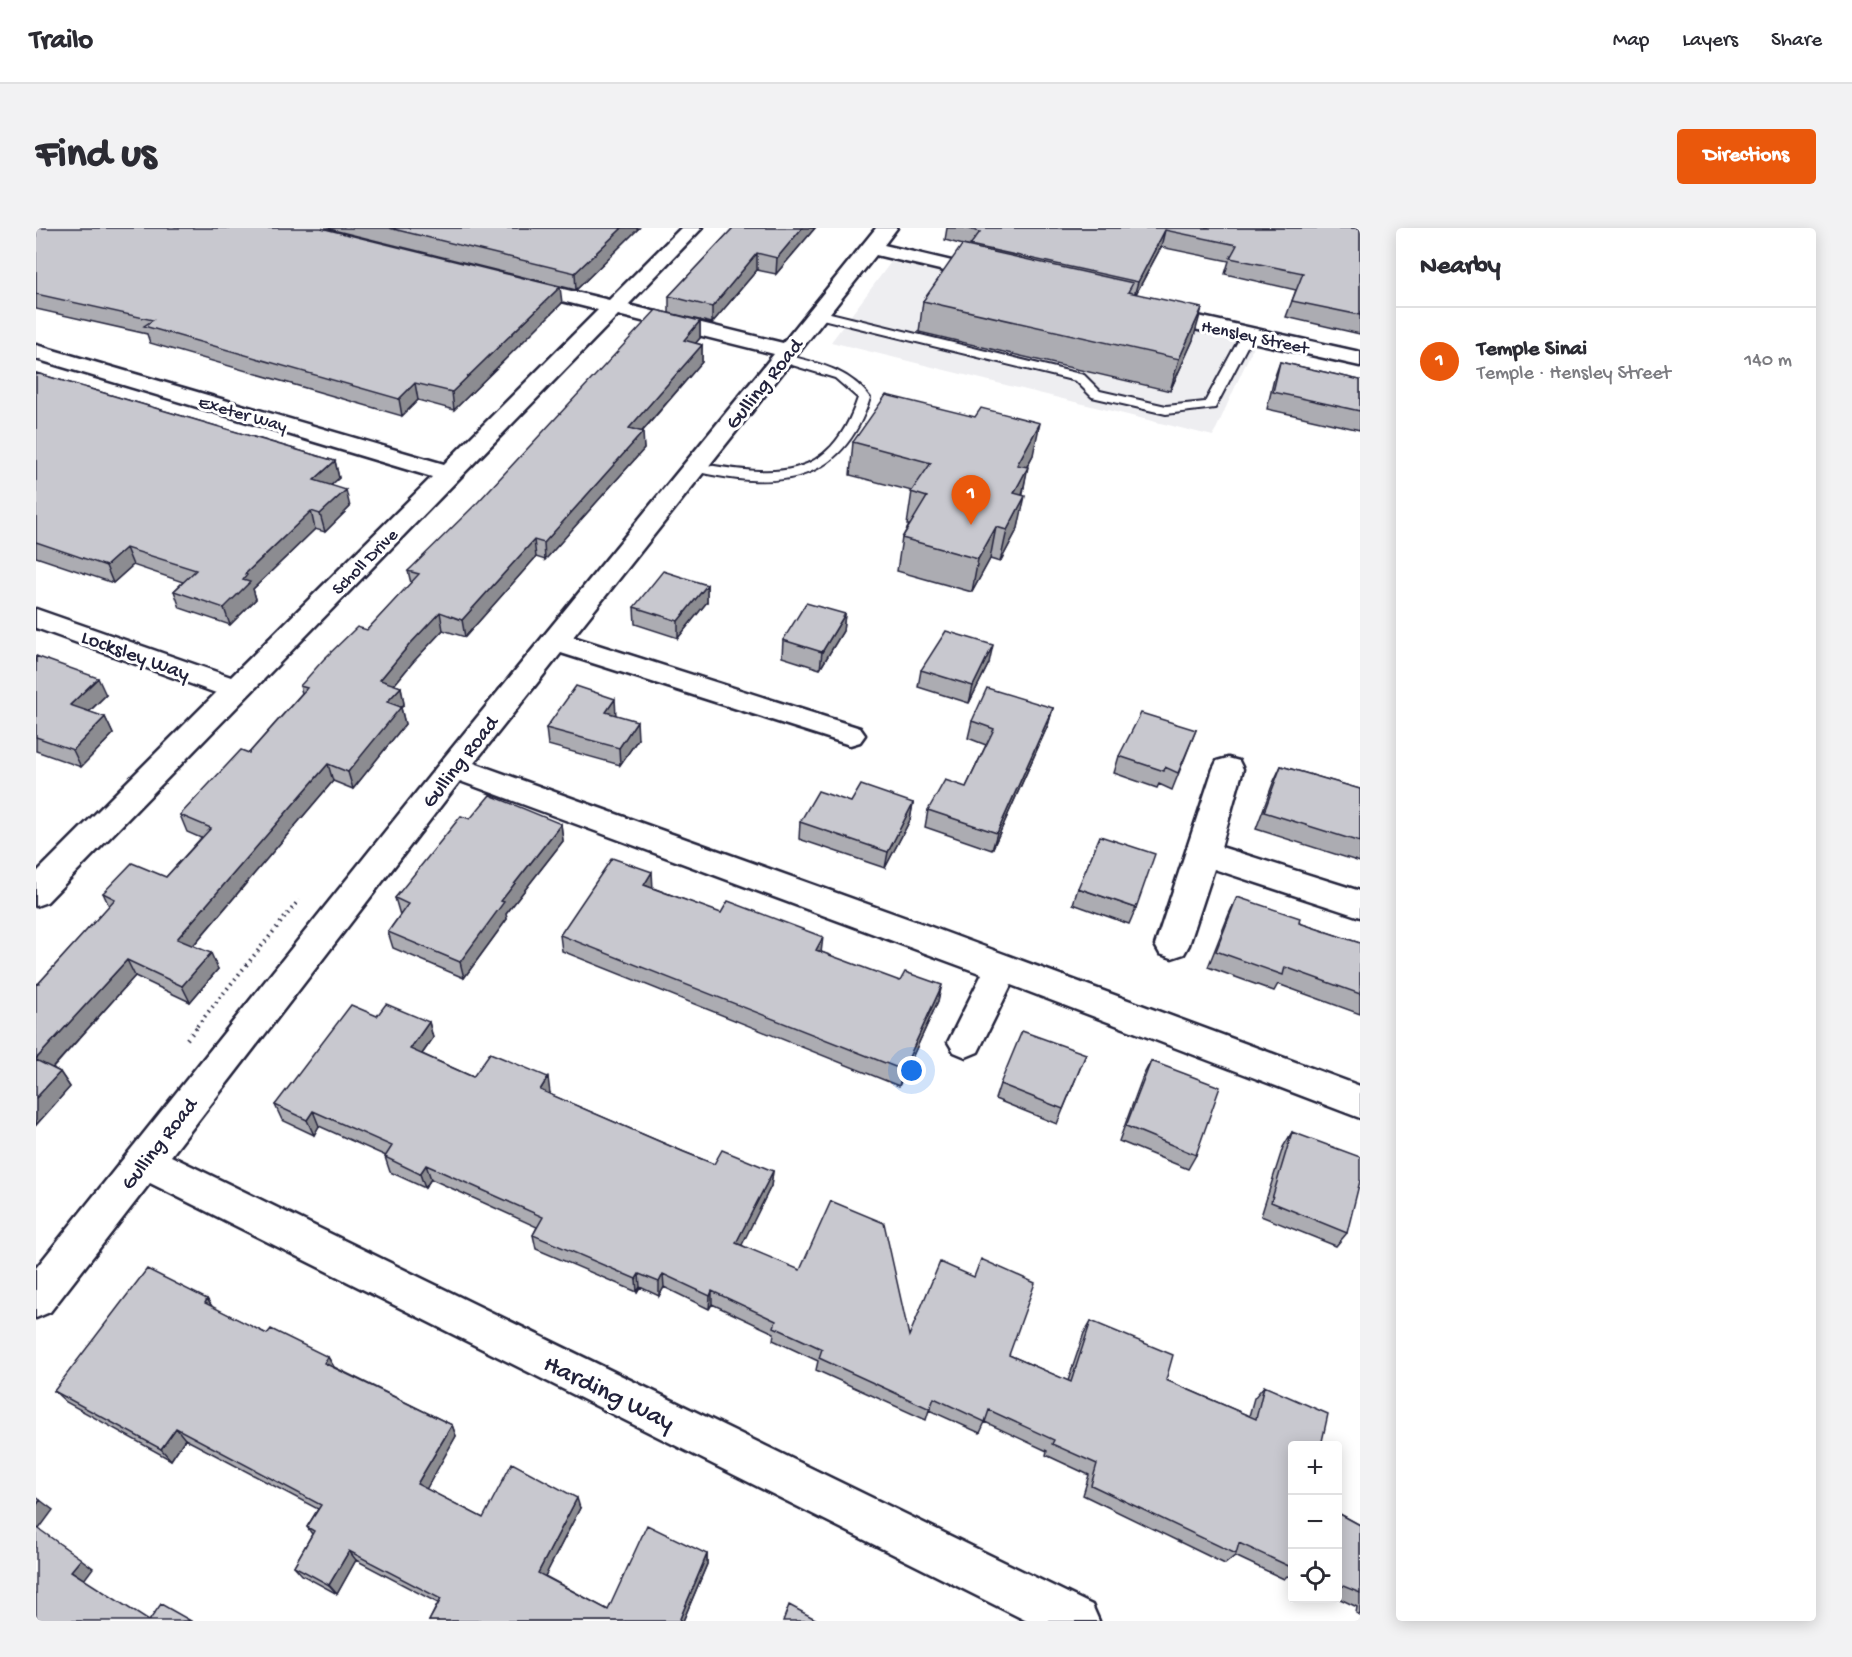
<!DOCTYPE html>
<meta charset="utf-8">
<style>
:root{--surface:#fff;--page:#f2f2f3;--text:#2b2b33;--muted:#7c7c81;--line:#e1e1e2;--accent:#ea580c}
body{margin:0;font-family:"Gochi Hand",sans-serif;background:var(--page);color:var(--text)}
.controls{position:absolute;right:18px;bottom:18px;display:grid;overflow:hidden;border-radius:6px;box-shadow:0 3px 15px #0003}
.controls button{width:54px;height:54px;display:grid;place-items:center;padding:0;border:0;border-bottom:2px solid var(--line);background:var(--surface);color:var(--text);font:30px sans-serif}
.you{position:absolute;left:876px;top:843px;width:21px;height:21px;margin:-15px;border:4px solid #fff;border-radius:50%;background:#1a73e8;box-shadow:0 0 0 9px #1a73e833}
.badge{display:grid;place-items:center;width:39px;height:39px;border-radius:50%;background:var(--accent);color:#fff;font-size:20px;font-weight:700}
.pin{position:absolute;translate:-50% -50px;filter:drop-shadow(0 2px 3px #0008)}
.pin::after{content:'';position:absolute;top:32px;width:21px;height:18px;background:inherit;clip-path:polygon(0 0,100% 0,50% 100%)}
.list{margin:0;padding:0;list-style:none}
h2{display:flex;justify-content:space-between;align-items:center;height:78px;margin:0;padding:0 24px;font-size:26px}
h2 small{font-size:20px;font-weight:400;color:var(--muted)}
.list li{display:grid;grid-template-columns:39px 1fr auto;gap:18px;align-items:center;box-sizing:border-box;height:108px;padding:0 24px;border-top:2px solid var(--line)}
.list b{display:block;font-size:22px;white-space:nowrap}
.list p{margin:0;font-size:20px;white-space:nowrap;color:var(--muted)}
.list em{font-size:20px;font-style:normal;color:var(--muted)}
.icon{flex:none;width:33px;height:33px;fill:none;stroke:currentColor;stroke-width:2;stroke-linecap:round;stroke-linejoin:round}
.map{position:relative;flex:none;width:1324px;height:1393px;overflow:hidden;border-radius:6px}
header{display:flex;align-items:center;gap:36px;box-sizing:border-box;height:84px;padding:0 30px;background:var(--surface);border-bottom:2px solid var(--line)}
header strong{font-size:28px}
nav{display:flex;gap:33px;margin-inline-start:auto;font-size:21px}
.intro{display:flex;align-items:center;justify-content:space-between;box-sizing:border-box;height:144px;padding:0 36px}
h1{margin:0;font-size:42px}
.button{padding:15px 27px;border-radius:6px;background:var(--accent);color:#fff;font-size:21px;font-weight:700}
main{display:flex;gap:36px;padding:0 36px}
aside{flex:1;background:var(--surface);border-radius:6px;box-shadow:0 3px 15px #0003}
.map>svg:first-child{display:block}
</style>
<header>
<strong>Trailo</strong>
<nav><a>Map</a><a>Layers</a><a>Share</a></nav>
</header>
<div class="intro"><h1>Find us</h1><a class="button">Directions</a></div>
<main>
<div class="map">
<svg width="1324" height="1393" viewBox="0 0 1324 1393">
<rect width="100%" height="100%" fill="#fff"/>
<filter id="ink" filterUnits="userSpaceOnUse"><feTurbulence type="fractalNoise" baseFrequency=".0167" numOctaves="2"/><feDisplacementMap in="SourceGraphic" scale="12" xChannelSelector="R" yChannelSelector="G"/><feConvolveMatrix kernelMatrix="1 2 1 2 8 2 1 2 1" color-interpolation-filters="sRGB"/></filter>
<g filter="url(#ink)">
<!-- built -->
<path fill="#eeeef1" d="M 855,34 L 1219,115 L 1177,208 L 795,114 Z"/>
<g fill="none" stroke-linecap="round" stroke-linejoin="round">
<defs>
<path id="service" d="M 782,82 L 1048,147 L 1064,163 L 1130,178 L 1169,174 L 1207,104 L 1217,107 L 1179,180 L 1130,186 L 1056,169 L 1040,153 L 778,89 L 778,83 Z
M 747,126 C 780,135 814,141 834,170 C 805,261 735,262 654,242 L 654,236 L 659,235 C 735,247 792,259 822,170 L 799,150 L 743,133 L 741,130 Z"/>
<path id="minor" d="M 645,0 L 666,0 L 592,77 L 747,115 L 840,0 L 861,0 L 848,17 L 962,44 L 966,48 L 962,52 L 955,54 L 840,27 L 537,409 L 824,500 L 829,507 L 824,514 L 814,517 L 525,425 L 438,535 L 887,696 L 1324,858 L 1324,890 L 975,757 L 942,824 L 930,829 L 918,824 L 912,814 L 946,746 L 424,553 L 135,928 L 1056,1377 L 1063,1393 L 991,1393 L 114,955 L 14,1084 L 0,1090 L 0,1040 L 407,531 L 738,126 L 582,87 L 11,674 L 0,678 L 0,645 L 180,465 L 0,400 L 0,381 L 195,449 L 396,249 L 0,131 L 0,117 L 408,236 L 562,82 L 474,60 L 470,56 L 474,52 L 481,50 L 573,72 Z
M 1117,78 L 1324,124 L 1324,138 L 1109,90 L 1106,85 L 1109,80 Z
M 1192,530 L 1203,533 L 1207,541 L 1185,619 L 1324,663 L 1324,689 L 1178,641 L 1153,717 L 1148,726 L 1136,730 L 1124,726 L 1119,717 L 1177,541 L 1181,533 Z"/>
</defs>
<!-- service casing -->
<use href="#service" stroke="#22223b" stroke-width="4"/>
<!-- minor casing -->
<use href="#minor" stroke="#22223b" stroke-width="5"/>
<!-- path-far1 -->
<path stroke="#22223b" stroke-width="4" stroke-dasharray="1.5 4.5" stroke-linecap="butt" d="M 161,798 L 263,672"/>
<!-- path -->
<path stroke="#22223b" stroke-width="4.5" stroke-dasharray="1.5 5" stroke-linecap="butt" d="M 151,811 L 163,797"/>
<!-- service -->
<use href="#service" fill="#fff" fill-rule="evenodd"/>
<!-- minor -->
<use href="#minor" fill="#fff" fill-rule="evenodd"/>
</g>
<!-- wall -->
<path fill="#acacb2" stroke="#22223b" stroke-width="1.5" d="M 0,0 L 526,75 L 418,182 L 382,172 L 366,188 L 114,115 L 111,106 L 0,81 Z
M 289,0 L 603,0 L 540,62 Z
M 697,0 L 779,0 L 740,46 L 721,42 L 676,95 L 633,85 L 633,68 Z
M 911,0 L 1324,0 L 1324,106 L 1250,89 L 1260,62 L 1189,46 L 1193,33 L 1125,19 L 1100,66 L 1157,112 L 1134,163 L 883,104 L 887,73 L 934,19 L 909,12 Z
M 664,93 L 664,110 L 660,115 L 666,117 L 666,134 L 606,204 L 608,221 L 509,332 L 500,329 L 429,409 L 407,402 L 377,434 L 358,457 L 365,459 L 368,476 L 365,480 L 369,496 L 317,561 L 297,553 L 157,718 L 182,741 L 154,774 L 99,748 L 17,840 L 24,844 L 34,859 L 0,897 L 2,756 L 73,678 L 67,665 L 130,649 L 165,610 L 151,604 L 144,587 L 213,525 L 266,465 L 264,458 L 331,402 L 375,355 L 372,343 Z
M 1244,134 L 1324,152 L 1324,202 L 1231,181 L 1238,151 Z
M 0,145 L 299,233 L 303,250 L 295,257 L 314,279 L 289,304 L 279,301 L 217,361 L 220,371 L 194,397 L 144,380 L 138,363 L 147,354 L 97,337 L 77,355 L 0,329 Z
M 817,214 L 997,227 L 991,239 L 982,300 L 964,334 L 954,331 L 936,364 L 861,343 L 866,310 L 873,297 L 871,297 L 876,263 L 814,247 Z
M 671,357 L 671,374 L 642,410 L 599,396 L 598,379 Z
M 809,386 L 807,403 L 784,441 L 746,429 L 747,412 Z
M 0,428 L 70,467 L 53,484 L 69,489 L 77,506 L 45,539 L 0,523 Z
M 953,435 L 933,475 L 882,459 L 885,442 Z
M 1017,480 L 1012,497 L 956,622 L 889,599 L 892,582 L 930,559 L 950,517 L 932,510 L 936,493 Z
M 510,500 L 602,511 L 584,537 L 512,517 Z
M 1160,502 L 1136,562 L 1123,556 L 1121,560 L 1078,545 L 1083,528 Z
M 1245,538 L 1324,561 L 1324,634 L 1220,601 L 1237,555 Z
M 815,574 L 877,575 L 874,592 L 849,640 L 763,611 L 764,594 Z
M 434,591 L 525,596 L 527,613 L 470,686 L 471,691 L 428,750 L 357,720 L 352,704 L 364,687 L 359,670 Z
M 617,660 L 785,724 L 902,773 L 863,858 L 526,723 L 524,707 Z
M 1042,660 L 1100,680 L 1093,696 L 1037,676 Z
M 1201,669 L 1263,695 L 1324,715 L 1324,786 L 1242,756 L 1238,763 L 1172,739 L 1193,686 Z
M 341,788 L 393,794 L 397,810 L 386,826 L 437,849 L 514,865 L 513,866 L 648,924 L 678,936 L 737,943 L 735,958 L 705,1017 L 873,1108 L 973,1127 L 1032,1153 L 1048,1105 L 1055,1093 L 1130,1152 L 1213,1188 L 1218,1170 L 1228,1158 L 1257,1218 L 1257,1350 L 1251,1348 L 1248,1351 L 1199,1328 L 1189,1336 L 1047,1267 L 1053,1247 L 1010,1227 L 1011,1223 L 949,1194 L 944,1205 L 893,1182 L 890,1192 L 780,1142 L 782,1133 L 737,1112 L 738,1105 L 676,1076 L 673,1081 L 628,1059 L 623,1068 L 604,1059 L 601,1064 L 500,1021 L 497,1007 L 501,999 L 395,951 L 389,960 L 354,944 L 349,929 L 350,928 L 283,898 L 278,907 L 246,892 L 239,877 Z
M 1050,826 L 1021,896 L 959,871 L 964,856 Z
M 1115,833 L 1160,927 L 1152,941 L 1083,913 L 1107,848 Z
M 1256,904 L 1311,1005 L 1300,1018 L 1225,988 L 1247,919 Z
M 171,1071 L 176,1079 L 231,1106 L 292,1129 L 298,1139 L 416,1197 L 420,1208 L 390,1261 L 447,1290 L 544,1280 L 509,1348 L 572,1382 L 671,1326 L 671,1336 L 647,1393 L 393,1393 L 402,1375 L 320,1332 L 301,1366 L 266,1347 L 258,1338 L 276,1306 L 271,1299 L 282,1281 L 149,1211 L 135,1232 L 30,1174 L 18,1163 Z
M 1302,1285 L 1324,1297 L 1324,1387 L 1320,1385 L 1321,1379 L 1302,1370 Z"/>
<!-- shaded-wall -->
<path fill="#8c8c91" stroke="#22223b" stroke-width="1.5" d="M 586,0 L 603,0 L 540,62 L 539,45 Z
M 766,0 L 779,0 L 740,46 L 741,30 Z
M 1129,2 L 1125,19 L 1097,71 L 1102,54 Z
M 721,25 L 721,42 L 676,95 L 676,79 Z
M 524,59 L 526,75 L 418,182 L 416,164 Z
M 1166,80 L 1157,112 L 1134,163 L 1143,131 Z
M 664,93 L 664,110 L 648,129 L 648,112 Z
M 666,117 L 666,134 L 594,217 L 593,200 Z
M 379,155 L 382,172 L 366,188 L 363,171 Z
M 1004,195 L 997,227 L 974,269 L 981,237 Z
M 607,204 L 608,221 L 509,332 L 508,315 Z
M 299,233 L 303,250 L 282,269 L 278,252 Z
M 992,239 L 985,272 L 978,265 Z
M 310,262 L 314,279 L 289,304 L 284,286 Z
M 989,268 L 982,300 L 964,334 L 971,302 Z
M 275,283 L 279,301 L 217,361 L 220,371 L 194,397 L 188,380 L 207,352 L 209,346 Z
M 960,299 L 954,331 L 936,364 L 942,331 Z
M 498,312 L 500,329 L 429,409 L 426,392 Z
M 90,320 L 97,337 L 77,355 L 70,338 Z
M 671,357 L 671,374 L 642,410 L 642,393 Z
M 404,384 L 407,402 L 377,434 L 348,469 L 344,452 L 373,417 Z
M 809,386 L 807,403 L 784,441 L 786,424 Z
M 957,417 L 953,435 L 933,475 L 937,458 Z
M 62,450 L 70,467 L 42,494 L 34,477 Z
M 365,459 L 368,476 L 365,480 L 369,496 L 317,561 L 312,544 L 351,474 Z
M 579,471 L 580,488 L 570,484 Z
M 1017,480 L 1012,497 L 956,622 L 961,605 Z
M 69,489 L 77,506 L 45,539 L 37,522 Z
M 601,493 L 602,511 L 584,537 L 583,520 Z
M 292,536 L 297,553 L 149,727 L 141,711 Z
M 877,575 L 874,592 L 849,640 L 852,624 Z
M 525,596 L 527,613 L 470,686 L 471,691 L 428,750 L 424,734 L 465,673 Z
M 616,644 L 617,661 L 608,657 Z
M 787,709 L 785,725 L 780,722 Z
M 175,725 L 182,741 L 154,774 L 146,758 Z
M 91,732 L 99,748 L 10,847 L 0,831 Z
M 906,757 L 902,773 L 863,858 L 867,842 Z
M 393,794 L 397,810 L 379,836 L 374,821 Z
M 24,844 L 34,859 L 0,897 L 0,870 Z
M 512,849 L 514,865 L 506,878 L 504,862 Z
M 277,883 L 283,898 L 278,907 L 271,892 Z
M 390,937 L 395,951 L 389,960 L 384,946 Z
M 737,943 L 735,958 L 700,1029 L 700,1015 Z
M 603,1046 L 604,1059 L 601,1064 L 600,1051 Z
M 627,1046 L 628,1059 L 623,1068 L 623,1054 Z
M 676,1063 L 676,1076 L 673,1081 L 674,1068 Z
M 171,1071 L 180,1084 L 169,1075 Z
M 292,1129 L 299,1141 L 288,1135 Z
M 416,1197 L 420,1208 L 387,1267 L 381,1256 Z
M 140,1200 L 149,1211 L 135,1232 L 125,1221 Z
M 541,1270 L 544,1280 L 506,1354 L 502,1345 Z
M 4,1272 L 17,1282 L 3,1301 L 0,1299 L 0,1278 Z
M 313,1323 L 320,1332 L 301,1366 L 293,1357 Z
M 671,1326 L 671,1336 L 647,1393 L 643,1393 Z
M 45,1331 L 57,1340 L 48,1352 L 35,1343 Z"/>
<!-- building -->
<path fill="#c8c8cf" stroke="#22223b" stroke-width="1.5" d="M 0,0 L 285,0 L 524,59 L 416,164 L 379,155 L 363,171 L 108,98 L 117,92 L 0,66 Z
M 353,0 L 586,0 L 539,45 Z
M 697,0 L 766,0 L 741,30 L 721,25 L 676,79 L 633,68 Z
M 929,0 L 1324,0 L 1324,87 L 1256,73 L 1267,45 L 1194,30 L 1201,17 L 1129,2 L 1102,54 L 934,17 L 944,4 Z
M 926,17 L 1097,55 L 1092,64 L 1166,80 L 1143,131 L 887,73 Z
M 620,82 L 664,93 L 648,112 L 666,117 L 593,200 L 607,204 L 508,315 L 498,312 L 426,392 L 404,384 L 373,417 L 344,452 L 365,459 L 351,474 L 365,479 L 312,544 L 292,536 L 141,711 L 175,725 L 146,758 L 91,732 L 0,831 L 0,755 L 2,756 L 79,671 L 67,665 L 96,635 L 130,649 L 175,600 L 144,587 L 205,522 L 213,525 L 271,460 L 264,458 L 288,431 L 321,399 L 331,402 L 383,346 L 372,343 L 442,274 Z
M 1244,134 L 1324,152 L 1324,183 L 1237,164 Z
M 0,145 L 299,233 L 278,252 L 310,262 L 284,286 L 275,283 L 209,346 L 211,347 L 207,352 L 214,354 L 188,380 L 138,363 L 160,342 L 90,320 L 70,338 L 0,314 Z
M 850,167 L 939,189 L 945,180 L 1004,195 L 981,237 L 992,239 L 978,265 L 989,268 L 971,302 L 960,299 L 942,331 L 866,310 L 891,269 L 875,264 L 895,235 L 817,214 Z
M 627,343 L 671,357 L 642,393 L 598,379 Z
M 770,375 L 809,386 L 786,424 L 747,412 Z
M 910,403 L 957,417 L 937,458 L 885,442 Z
M 0,428 L 62,450 L 34,477 L 69,489 L 37,522 L 0,509 Z
M 540,458 L 579,471 L 570,484 L 601,493 L 583,520 L 510,500 Z
M 951,460 L 1017,480 L 961,605 L 892,582 L 909,552 L 930,559 L 958,501 L 936,493 Z
M 1105,485 L 1160,502 L 1142,545 L 1129,539 L 1128,543 L 1083,528 Z
M 1245,538 L 1324,561 L 1324,614 L 1228,584 Z
M 825,557 L 877,575 L 852,624 L 764,594 L 782,563 L 815,574 Z
M 454,567 L 525,596 L 465,673 L 468,674 L 424,734 L 352,704 L 372,676 L 359,670 L 425,588 L 434,591 Z
M 1064,608 L 1119,626 L 1100,680 L 1042,660 Z
M 576,630 L 616,644 L 608,657 L 685,685 L 692,673 L 787,709 L 780,722 L 864,753 L 869,744 L 906,757 L 867,842 L 524,707 Z
M 1201,669 L 1264,690 L 1263,695 L 1324,715 L 1324,766 L 1249,739 L 1247,747 L 1180,723 Z
M 350,776 L 393,794 L 374,821 L 437,849 L 454,825 L 512,849 L 504,862 L 648,924 L 678,936 L 686,922 L 737,943 L 700,1015 L 764,1042 L 795,973 L 848,995 L 873,1108 L 904,1034 L 938,1049 L 945,1031 L 999,1055 L 973,1127 L 1035,1154 L 1055,1093 L 1137,1127 L 1130,1152 L 1220,1191 L 1228,1158 L 1292,1186 L 1285,1218 L 1257,1218 L 1257,1340 L 1203,1315 L 1200,1326 L 1055,1257 L 1061,1236 L 1016,1216 L 1018,1212 L 953,1182 L 949,1194 L 898,1170 L 894,1181 L 783,1130 L 786,1121 L 738,1099 L 740,1093 L 676,1063 L 674,1068 L 627,1046 L 623,1054 L 603,1046 L 600,1051 L 497,1007 L 507,989 L 390,937 L 384,946 L 349,929 L 356,918 L 277,883 L 271,892 L 239,877 L 315,777 L 341,788 Z
M 986,803 L 1050,826 L 1027,881 L 964,856 Z
M 0,832 L 24,844 L 0,870 Z
M 1115,833 L 1184,859 L 1160,927 L 1090,898 Z
M 1256,904 L 1324,929 L 1324,953 L 1311,1005 L 1235,974 Z
M 111,1041 L 171,1071 L 169,1075 L 231,1106 L 235,1101 L 292,1129 L 288,1135 L 416,1197 L 381,1256 L 447,1290 L 476,1235 L 541,1270 L 502,1345 L 572,1382 L 611,1297 L 671,1326 L 643,1393 L 393,1393 L 405,1371 L 313,1323 L 293,1357 L 258,1338 L 278,1303 L 271,1299 L 285,1277 L 140,1200 L 125,1221 L 18,1163 Z
M 0,1269 L 4,1272 L 0,1278 Z
M 1302,1285 L 1324,1297 L 1324,1365 L 1302,1356 Z
M 0,1299 L 45,1331 L 35,1343 L 113,1393 L 125,1376 L 155,1393 L 0,1393 Z
M 753,1377 L 783,1393 L 747,1393 Z"/>
</g>
<g text-anchor="middle" stroke-width="6" stroke-linejoin="round" paint-order="stroke">
<!-- far-street labels -->
<g font-size="18" fill="#22223b" stroke="#fff">
<text transform="translate(1219 108) rotate(12)" y="6">Hensley Street</text>
<text transform="translate(207 185) rotate(16)" y="6">Exeter Way</text>
<text transform="translate(328 333) rotate(-45)" y="6">Scholl Drive</text>
</g>
<!-- street labels -->
<g font-size="21" fill="#22223b" stroke="#fff">
<text transform="translate(727 155) rotate(-51)" y="7">Gulling Road</text>
<text transform="translate(100 426) rotate(20)" y="7">Locksley Way</text>
<text transform="translate(423 533) rotate(-52)" y="7">Gulling Road</text>
<text transform="translate(122 915) rotate(-52)" y="7">Gulling Road</text>
</g>
<!-- near-street labels -->
<g font-size="26" fill="#22223b" stroke="#fff">
<text transform="translate(574 1163) rotate(26)" y="9">Harding Way</text>
</g>
</g>
</svg>
<div class="controls">
<button>+</button>
<button>−</button>
<button><svg class="icon" aria-label="locate" viewBox="0 0 24 24"><circle cx="12" cy="12" r="6"/><path d="M12 2v4M12 18v4M2 12h4M18 12h4"/></svg></button>
</div>
<div class="you"></div>
<div class="pin badge" style="left:935px;top:297px">1</div>
</div>
<aside>
<h2>Nearby<small></small></h2>
<ul class="list">
<li><span class="badge">1</span><div><b>Temple Sinai</b><p>Temple · Hensley Street</p></div><em>140 m</em></li>
</ul>
</aside>
</main>
